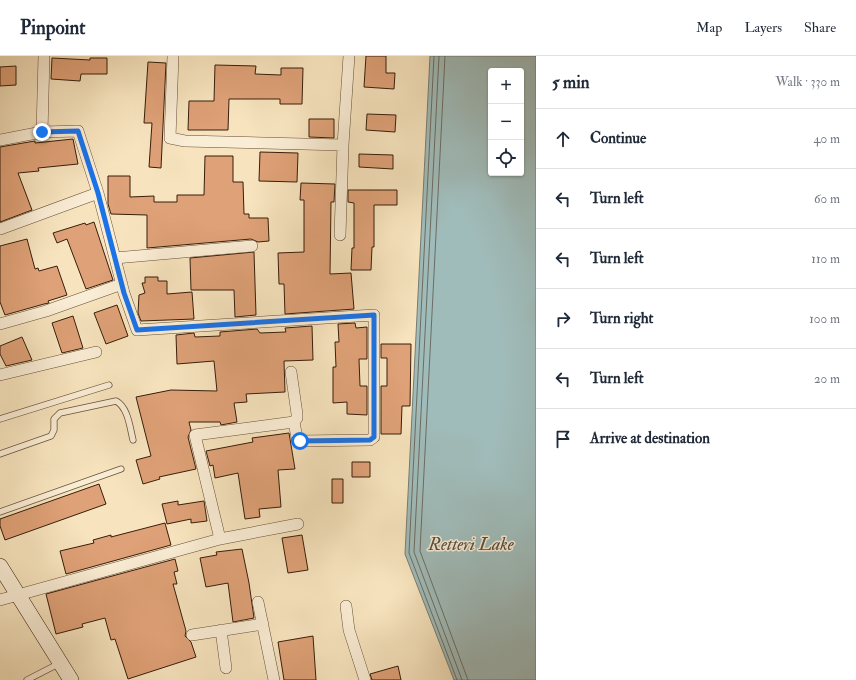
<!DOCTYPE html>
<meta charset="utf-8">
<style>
:root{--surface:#fff;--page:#f6f6f7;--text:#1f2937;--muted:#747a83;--line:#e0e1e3}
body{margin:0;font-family:"IM FELL Double Pica",serif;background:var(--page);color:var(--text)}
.controls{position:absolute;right:12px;top:12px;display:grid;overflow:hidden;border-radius:4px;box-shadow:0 1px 3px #0004}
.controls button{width:36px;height:36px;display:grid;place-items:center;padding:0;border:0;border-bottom:1px solid var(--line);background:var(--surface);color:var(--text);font:20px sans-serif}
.stop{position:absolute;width:12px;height:12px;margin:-9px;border:3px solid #1a73e8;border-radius:50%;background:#fff}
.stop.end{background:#1a73e8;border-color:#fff;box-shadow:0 1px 4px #0008}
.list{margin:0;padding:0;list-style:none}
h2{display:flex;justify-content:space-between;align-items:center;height:52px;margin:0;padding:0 16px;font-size:17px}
h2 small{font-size:13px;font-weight:400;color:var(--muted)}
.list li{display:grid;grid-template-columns:26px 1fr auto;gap:12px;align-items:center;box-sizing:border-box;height:60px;padding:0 16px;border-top:1px solid var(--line)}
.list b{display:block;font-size:15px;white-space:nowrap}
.list em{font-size:13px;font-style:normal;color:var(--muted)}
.icon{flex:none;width:22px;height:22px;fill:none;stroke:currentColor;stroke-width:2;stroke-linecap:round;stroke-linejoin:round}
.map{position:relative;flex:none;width:536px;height:624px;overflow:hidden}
header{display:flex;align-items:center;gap:24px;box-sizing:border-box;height:56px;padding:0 20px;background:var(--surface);border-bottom:1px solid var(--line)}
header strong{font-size:19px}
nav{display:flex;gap:22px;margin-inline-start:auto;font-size:14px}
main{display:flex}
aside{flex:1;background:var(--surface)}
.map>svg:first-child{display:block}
</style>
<header>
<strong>Pinpoint</strong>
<nav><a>Map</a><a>Layers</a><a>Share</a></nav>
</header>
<main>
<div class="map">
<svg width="536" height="624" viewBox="0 0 536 624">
<rect width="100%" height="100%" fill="#f7e4be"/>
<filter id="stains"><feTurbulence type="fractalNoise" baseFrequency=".005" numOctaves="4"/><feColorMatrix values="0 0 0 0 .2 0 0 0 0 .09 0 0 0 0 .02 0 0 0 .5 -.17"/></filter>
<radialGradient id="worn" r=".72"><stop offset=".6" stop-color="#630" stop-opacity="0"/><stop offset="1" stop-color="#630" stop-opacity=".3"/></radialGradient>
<!-- water -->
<path fill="#a0bcba" stroke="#767c74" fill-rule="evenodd" d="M 430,0 L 536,0 L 536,624 L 454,624 L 405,498 ZM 491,15 L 521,15 L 521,117 L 491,117 Z"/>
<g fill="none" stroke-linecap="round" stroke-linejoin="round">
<!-- shore -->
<path stroke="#6c6c62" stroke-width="1" d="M 434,0 L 409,497 L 457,624
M 439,0 L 414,496 L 462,624
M 445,0 L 420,495 L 468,624"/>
</g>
<!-- building -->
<path fill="#dfa177" stroke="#371d0b" d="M 366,0 L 386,0 L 386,17 L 395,17 L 394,33 L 364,31 Z
M 52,2 L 90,4 L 90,2 L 107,2 L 107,18 L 81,18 L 80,25 L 51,23 Z
M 148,6 L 166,7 L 161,112 L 149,111 L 152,67 L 144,67 Z
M 215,9 L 256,10 L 255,18 L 281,19 L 281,12 L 303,12 L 302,48 L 280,48 L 280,43 L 229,43 L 228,74 L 188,74 L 189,45 L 214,45 Z
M 16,10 L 16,29 L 0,30 L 0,11 Z
M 367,58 L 396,59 L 395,76 L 366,74 Z
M 309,63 L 334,63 L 334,82 L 309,81 Z
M 73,83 L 78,108 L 38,112 L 39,115 L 18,117 L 32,154 L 0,166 L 0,91 L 35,85 L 35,87 Z
M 260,96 L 298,97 L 297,126 L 259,125 Z
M 359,98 L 393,99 L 393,113 L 359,111 Z
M 205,100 L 233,100 L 233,126 L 243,126 L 244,158 L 249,158 L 249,162 L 268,162 L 269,185 L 258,186 L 251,183 L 147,192 L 147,159 L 111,158 L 108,148 L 108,120 L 130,120 L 130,141 L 154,140 L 154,146 L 177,146 L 177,139 L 204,139 Z
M 301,127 L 335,128 L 334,146 L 331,146 L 330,218 L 351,217 L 354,253 L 285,258 L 284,228 L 279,228 L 278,197 L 304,196 L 304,144 L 300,144 Z
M 348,134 L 397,134 L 397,149 L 374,149 L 374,191 L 372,191 L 371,214 L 351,214 L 352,192 L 354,192 L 354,147 L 348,146 Z
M 94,166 L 113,224 L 86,233 L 67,183 L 57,187 L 53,177 L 85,167 L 86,169 Z
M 27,183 L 35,213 L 38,212 L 39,215 L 57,210 L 67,239 L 48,245 L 49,247 L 44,248 L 5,259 L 0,246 L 0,190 Z
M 254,196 L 256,259 L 235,261 L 234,234 L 191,234 L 190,202 Z
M 145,221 L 158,221 L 158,225 L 167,225 L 167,238 L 192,236 L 194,263 L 141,265 L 138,257 L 139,239 L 145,237 L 142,227 L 145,227 Z
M 117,249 L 128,280 L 106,288 L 94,257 Z
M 73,260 L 83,292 L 62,297 L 52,267 Z
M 355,267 L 356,272 L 367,271 L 367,303 L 359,303 L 360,330 L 367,330 L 367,359 L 347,358 L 347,346 L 333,347 L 333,311 L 336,311 L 335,286 L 339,286 L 338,268 Z
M 312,270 L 313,304 L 284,305 L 285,336 L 246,338 L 247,346 L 234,347 L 237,366 L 221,369 L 220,366 L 189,366 L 191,374 L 188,381 L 196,413 L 159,421 L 160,423 L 143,428 L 136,404 L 151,400 L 136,341 L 171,334 L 217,335 L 214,305 L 177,308 L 176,279 L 194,277 L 195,281 L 220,280 L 220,276 L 257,273 L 260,277 L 286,276 L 285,272 Z
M 22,281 L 32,304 L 6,310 L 0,298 L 0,290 Z
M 381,288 L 411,288 L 410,350 L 402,350 L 401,378 L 381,378 L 381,330 L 387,330 L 387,302 L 381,302 Z
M 289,377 L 295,413 L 278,414 L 281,451 L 259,453 L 260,461 L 245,463 L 238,417 L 215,422 L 213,409 L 210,410 L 206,395 L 253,386 L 252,382 Z
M 352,406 L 370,406 L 370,421 L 352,421 Z
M 332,423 L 343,423 L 343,447 L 332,447 Z
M 99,428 L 106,448 L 5,484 L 0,470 L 0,463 Z
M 178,445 L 178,449 L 204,445 L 207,465 L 191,467 L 191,463 L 167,468 L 162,448 Z
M 165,467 L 171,489 L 66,518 L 60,495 L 94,487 L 93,484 L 111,479 L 111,481 Z
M 302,479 L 308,514 L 288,517 L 282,482 Z
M 242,493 L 249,527 L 254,562 L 233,566 L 228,527 L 206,531 L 200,502 L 217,499 L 216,496 Z
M 175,503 L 178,515 L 174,516 L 177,528 L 173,528 L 186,575 L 185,580 L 191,586 L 196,601 L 128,623 L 115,583 L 111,584 L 105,562 L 82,568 L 83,571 L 56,578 L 46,538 Z
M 313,580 L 316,624 L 284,624 L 278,586 Z
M 398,610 L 401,624 L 372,624 L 370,618 Z"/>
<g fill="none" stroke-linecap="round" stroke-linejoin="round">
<defs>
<path id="lane" d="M 0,363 L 109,329
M 0,398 L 51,380 L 54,374 L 54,363 L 60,357 L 116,345 C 128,351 130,372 133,384
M 0,456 L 121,413
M 27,624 L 60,607"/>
<path id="street" d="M 173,0 L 170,82 L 185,85 L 343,89 L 349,0
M 42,76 L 78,75 L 98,137 L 124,237 L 137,274 L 374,259 L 374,381 L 370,384 L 300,385 L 297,382 L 294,366
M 0,84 L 42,76 L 44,0
M 0,173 L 98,137
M 340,179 L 343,89
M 115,202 L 252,190
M 0,268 L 46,255 L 122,228
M 0,319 L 96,296
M 220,483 L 298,468
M 0,544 L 220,483 L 195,379 L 294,366 L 297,362 L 297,358 L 291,316
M 258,546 L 274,624
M 346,550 L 349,574 L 365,624
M 221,574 L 226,612
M 192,579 L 263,568"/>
<path id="secondary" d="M 0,510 L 71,624"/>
</defs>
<!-- lane casing -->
<use href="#lane" stroke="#674f38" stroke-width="7"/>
<!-- street casing -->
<use href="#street" stroke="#674f38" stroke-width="12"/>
<!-- secondary casing -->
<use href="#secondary" stroke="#371d0b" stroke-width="16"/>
<!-- lane -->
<use href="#lane" stroke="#faedd5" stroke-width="5.5"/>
<!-- street -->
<use href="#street" stroke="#faedd5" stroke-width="11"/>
<!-- secondary -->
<use href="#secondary" stroke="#faedd5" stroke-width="15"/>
</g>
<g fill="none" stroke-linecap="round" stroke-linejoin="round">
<!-- route -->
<path stroke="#1a73e8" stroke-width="5" d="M 42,76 L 78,75 L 98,137 L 124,237 L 137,274 L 374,259 L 374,381 L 370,384 L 300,385"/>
</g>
<g text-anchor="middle" stroke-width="3" stroke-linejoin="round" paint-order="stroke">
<!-- water labels -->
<g font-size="18" font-style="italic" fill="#564d40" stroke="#faedd5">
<text x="471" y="494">Retteri Lake</text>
</g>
</g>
<rect width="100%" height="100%" filter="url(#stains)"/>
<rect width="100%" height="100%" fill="url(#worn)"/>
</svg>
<div class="controls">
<button>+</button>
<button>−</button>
<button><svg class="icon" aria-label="locate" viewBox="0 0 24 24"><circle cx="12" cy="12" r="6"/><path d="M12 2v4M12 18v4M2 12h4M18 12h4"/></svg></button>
</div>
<div class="stop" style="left:300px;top:385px"></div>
<div class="stop end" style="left:42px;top:76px"></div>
</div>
<aside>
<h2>5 min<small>Walk · 330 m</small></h2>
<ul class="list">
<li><svg class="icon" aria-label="ahead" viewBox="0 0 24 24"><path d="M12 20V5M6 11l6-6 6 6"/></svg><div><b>Continue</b></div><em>40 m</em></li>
<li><svg class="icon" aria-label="left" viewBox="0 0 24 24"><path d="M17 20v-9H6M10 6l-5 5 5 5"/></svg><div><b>Turn left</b></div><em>60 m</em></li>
<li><svg class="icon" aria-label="left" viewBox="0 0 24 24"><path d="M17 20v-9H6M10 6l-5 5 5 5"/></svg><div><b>Turn left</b></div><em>110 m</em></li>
<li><svg class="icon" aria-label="right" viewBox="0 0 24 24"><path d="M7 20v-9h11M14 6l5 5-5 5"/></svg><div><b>Turn right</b></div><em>100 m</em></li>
<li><svg class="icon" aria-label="left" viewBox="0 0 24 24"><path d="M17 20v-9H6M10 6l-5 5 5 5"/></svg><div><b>Turn left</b></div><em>20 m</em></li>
<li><svg class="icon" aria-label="arrive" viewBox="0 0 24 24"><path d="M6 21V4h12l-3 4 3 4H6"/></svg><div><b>Arrive at destination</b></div></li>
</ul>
</aside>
</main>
